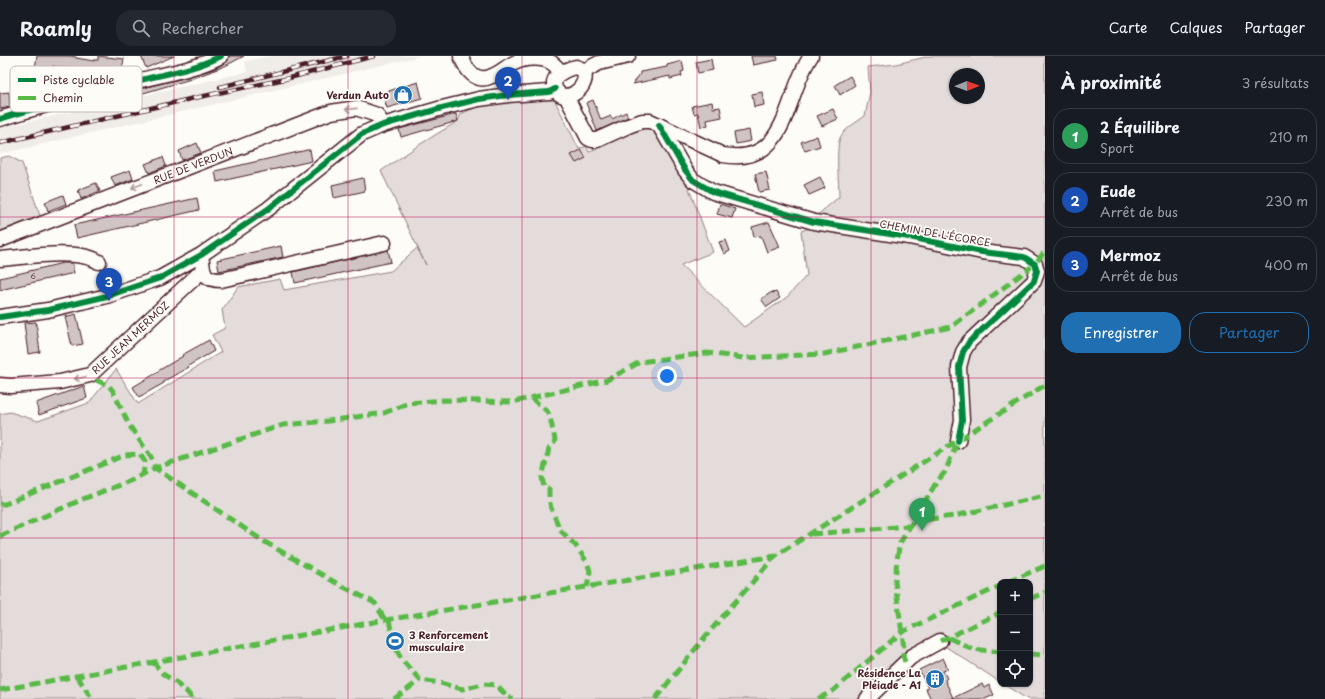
<!DOCTYPE html>
<html lang="fr">
<meta charset="utf-8">
<style>
:root{--surface:#171b24;--page:#242831;--text:#f1f3f6;--muted:#9ea1a6;--line:#363941;--accent:#1f6fb2}
body{margin:0;font-family:"Playpen Sans",sans-serif;background:var(--page);color:var(--text)}
.controls{position:absolute;right:12px;bottom:12px;display:grid;overflow:hidden;border-radius:8px;box-shadow:0 1px 3px #0004}
.controls button{width:36px;height:36px;display:grid;place-items:center;padding:0;border:0;border-bottom:1px solid var(--line);background:var(--surface);color:var(--text);font:20px sans-serif}
.compass{position:absolute;left:949px;top:12px;width:36px;height:36px;border-radius:50%;background:var(--surface);box-shadow:0 1px 3px #0004;rotate:89deg}
.you{position:absolute;left:667px;top:320px;width:14px;height:14px;margin:-10px;border:3px solid #fff;border-radius:50%;background:#1a73e8;box-shadow:0 0 0 6px #1a73e833}
.badge{display:grid;place-items:center;width:26px;height:26px;border-radius:50%;background:var(--accent);color:#fff;font-size:13px;font-weight:700}
.pin{position:absolute;translate:-50% -33px;filter:drop-shadow(0 1px 2px #0008)}
.pin::after{content:'';position:absolute;top:21px;width:14px;height:12px;background:inherit;clip-path:polygon(0 0,100% 0,50% 100%)}
.list{margin:0;padding:0;list-style:none}
h2{display:flex;justify-content:space-between;align-items:center;height:52px;margin:0;padding:0 16px;font-size:17px}
h2 small{font-size:13px;font-weight:400;color:var(--muted)}
.list li{display:grid;grid-template-columns:26px 1fr auto;gap:12px;align-items:center;box-sizing:border-box;height:56px;margin:0 8px 8px;padding:0 8px;border:1px solid var(--line);border-radius:16px}
.list b{display:block;font-size:15px;white-space:nowrap}
.list p{margin:0;font-size:13px;white-space:nowrap;color:var(--muted)}
.list em{font-size:13px;font-style:normal;color:var(--muted)}
.actions{display:flex;gap:8px;padding:12px 16px}
.actions a{flex:1;padding:9px 0;border:1px solid var(--accent);border-radius:16px;text-align:center;font-size:14px;color:var(--accent)}
.actions .main{background:var(--accent);color:#fff}
.icon{flex:none;width:22px;height:22px;fill:none;stroke:currentColor;stroke-width:2;stroke-linecap:round;stroke-linejoin:round}
.map{position:relative;flex:none;width:1045px;height:643px;overflow:hidden}
header{display:flex;align-items:center;gap:24px;box-sizing:border-box;height:56px;padding:0 20px;background:var(--surface);border-bottom:1px solid var(--line)}
header strong{font-size:19px}
nav{display:flex;gap:22px;margin-inline-start:auto;font-size:14px}
.search{width:280px;height:36px;background:var(--page);display:flex;align-items:center;gap:10px;box-sizing:border-box;padding:0 14px;border-radius:16px;color:var(--muted);font-size:15px}
main{display:flex}
aside{flex:1;background:var(--surface)}
.map>svg:first-child{display:block}
</style>
<header>
<strong>Roamly</strong>
<div class="search"><svg class="icon" aria-label="search" viewBox="0 0 24 24"><circle cx="10" cy="10" r="6"/><path d="M15 15l6 6"/></svg>Rechercher</div>
<nav><a>Carte</a><a>Calques</a><a>Partager</a></nav>
</header>
<main>
<div class="map">
<svg width="1045" height="643" viewBox="0 0 1045 643">
<rect width="100%" height="100%" fill="#fdfcf7"/>
<filter id="ink" filterUnits="userSpaceOnUse"><feTurbulence type="fractalNoise" baseFrequency=".025" numOctaves="2"/><feDisplacementMap in="SourceGraphic" scale="8" xChannelSelector="R" yChannelSelector="G"/><feConvolveMatrix kernelMatrix="1 2 1 2 8 2 1 2 1" color-interpolation-filters="sRGB"/></filter>
<g filter="url(#ink)">
<!-- built -->
<path fill="#f0ece8" d="M 272,0 L 421,0 L 0,98 L 0,72 L 247,16 L 245,5 Z"/>
<!-- green -->
<path fill="#e3dcda" stroke="#967e82" fill-rule="evenodd" d="M 930,0 L 1045,0 L 1045,643 L 1027,643 L 1003,628 L 1030,628 L 1030,526 L 1000,526 L 1000,626 L 940,587 L 888,618 L 859,643 L 0,643 L 0,358 L 10,356 L 38,365 L 89,347 L 116,313 L 138,348 L 221,296 L 212,279 L 225,272 L 222,254 L 238,231 L 280,223 L 284,234 L 391,215 L 417,192 L 426,209 L 381,115 L 419,89 L 458,65 L 461,58 L 484,47 L 536,41 L 555,45 L 579,93 L 586,90 L 589,96 C 602,90 632,72 645,72 C 648,72 651,73 653,75 L 688,130 L 713,196 L 681,209 L 744,271 L 787,241 L 807,219 L 801,175 L 812,171 L 816,160 L 839,141 C 839,128 835,89 841,80 C 847,71 857,66 865,60 L 870,36 L 868,11 L 896,8 ZM 955,18 L 979,18 L 979,42 L 955,42 Z
M 9,100 L 22,107 L 40,160 L 0,175 L 0,102 Z"/>
<!-- building -->
<path fill="#d0c5c4" stroke="#4a1f2b" d="M 37,0 L 70,0 L 76,1 L 76,2 L 94,5 L 94,4 L 98,4 L 98,0 L 124,3 L 121,19 L 96,15 L 95,22 L 69,18 L 70,13 L 52,10 L 51,14 L 44,13 L 41,40 L 26,38 L 29,12 L 35,12 Z
M 141,0 L 174,0 L 146,12 Z
M 229,0 L 244,0 L 225,10 L 191,23 L 140,38 L 139,33 L 191,20 L 214,13 L 225,7 L 228,5 Z
M 751,0 L 777,0 L 778,4 L 753,9 Z
M 711,3 L 713,14 L 698,17 L 696,6 Z
M 682,5 L 684,15 L 681,16 L 682,20 L 670,23 L 670,20 L 633,28 L 640,18 L 640,16 L 667,11 L 667,9 Z
M 850,20 L 855,29 L 840,39 L 835,29 Z
M 418,26 L 422,42 L 387,52 L 382,37 Z
M 9,36 L 10,51 L 0,53 L 0,37 Z
M 762,36 L 764,49 L 754,51 L 752,38 Z
M 593,44 L 601,64 L 611,60 L 612,63 L 626,56 L 628,61 L 597,75 L 586,47 Z
M 712,46 L 713,52 L 720,51 L 722,61 L 707,64 L 708,69 L 701,71 L 698,57 L 694,58 L 692,50 Z
M 833,53 L 838,63 L 822,70 L 817,60 Z
M 456,58 L 458,65 L 401,81 L 399,73 Z
M 749,74 L 751,85 L 736,88 L 734,77 Z
M 817,80 L 820,90 L 805,95 L 801,86 Z
M 197,87 L 201,97 L 182,104 L 179,95 Z
M 307,94 L 310,94 L 312,105 L 217,126 L 215,115 Z
M 581,94 L 586,102 L 576,107 L 571,99 Z
M 163,101 L 166,110 L 149,117 L 145,108 Z
M 130,114 L 133,123 L 115,130 L 111,121 Z
M 766,116 L 770,134 L 759,136 L 755,118 Z
M 820,121 L 825,132 L 809,139 L 804,129 Z
M 363,122 L 365,135 L 334,142 L 332,129 Z
M 96,127 L 100,135 L 81,143 L 78,134 Z
M 63,139 L 66,148 L 48,155 L 45,146 Z
M 197,142 L 199,154 L 77,182 L 74,169 Z
M 720,148 L 735,153 L 732,162 L 717,158 Z
M 769,166 L 780,191 L 767,196 L 761,180 L 754,181 L 752,171 Z
M 726,184 L 730,195 L 724,198 L 719,186 Z
M 281,190 L 283,201 L 219,215 L 217,204 Z
M 388,194 L 391,206 L 295,227 L 293,216 Z
M 63,207 L 72,207 L 74,217 L 0,234 L 0,222 Z
M 772,236 L 773,237 L 776,236 L 780,242 L 767,251 L 761,243 Z
M 76,258 L 83,288 L 72,290 L 65,261 Z
M 36,266 L 40,296 L 28,298 L 24,267 Z
M 209,284 L 214,295 L 188,310 L 189,311 L 164,325 L 164,327 L 139,341 L 133,331 L 158,316 L 158,315 L 183,300 L 182,299 Z
M 84,330 L 87,342 L 39,359 L 36,347 Z
M 943,602 L 948,613 L 943,615 L 947,622 L 945,624 L 953,642 L 982,628 L 984,632 L 989,629 L 994,639 L 985,643 L 931,643 L 926,633 L 928,632 L 919,614 Z"/>
<g fill="none" stroke-linecap="round" stroke-linejoin="round">
<defs>
<g id="minor">
<path d="M 461,0 C 466,14 476,28 492,20 C 500,17 506,11 514,7 C 524,2 542,0 552,7 C 556,10 558,13 561,16"/>
<path d="M 576,11 C 596,16 578,45 561,39 C 558,37 556,35 555,32 C 550,20 566,13 576,11 Z"/>
<path d="M 584,15 L 599,7 L 628,0"/>
<path d="M 566,40 L 588,82 L 592,84 L 597,84 L 628,70 L 642,65 L 650,65 L 723,99 C 789,111 784,39 811,0"/>
<path d="M 0,63 C 44,49 89,37 133,26 C 163,18 194,14 221,0"/>
<path d="M 659,69 L 685,114 L 693,124 L 713,136 L 814,166 L 909,181 L 982,196 L 1024,201 L 1035,208 L 1037,215 L 1034,225 L 969,286 L 963,296 L 959,311 L 962,364 L 958,385"/>
<path id="s1" d="M 0,184 L 331,56 L 356,52 L 377,59 L 383,69"/>
<path d="M 0,203 C 26,201 77,192 99,206"/>
<path d="M 202,205 C 203,219 207,224 221,224 L 384,187"/>
<path d="M 0,261 L 48,254 L 107,240 L 160,222 L 201,199 L 268,153 L 362,78 L 383,69 L 442,52 L 479,43 L 508,39 L 549,36 L 555,33"/>
<path id="s2" d="M 0,329 L 11,330 L 60,326 L 90,319 L 203,214"/>
<path d="M 867,643 L 911,601 L 940,585"/>
</g>
</defs>
<!-- minor casing -->
<use href="#minor" stroke="#4a1f2b" stroke-width="17"/>
<!-- minor -->
<use href="#minor" stroke="#fdfcf7" stroke-width="14"/>
<defs>
<path id="rail" d="M 220,31 L 347,0
M 0,87 L 190,43 L 285,23 L 374,0"/>
</defs>
<!-- rail casing -->
<use href="#rail" stroke="#4a1f2b" stroke-width="4.5"/>
<!-- rail -->
<use href="#rail" stroke="#fdfcf7" stroke-width="3" stroke-dasharray="9" stroke-linecap="butt"/>
<!-- quiet -->
<path stroke="#58b947" stroke-width="5" stroke-dasharray="10 5" stroke-linecap="butt" d="M 96,324 L 109,330 L 113,335 L 129,369 L 151,401 L 155,412 L 263,485 L 340,529 L 375,547 L 385,564
M 531,342 L 547,355 L 550,361 L 555,384 L 554,387 L 549,393 L 542,421 L 544,432 L 549,433 L 549,443 L 551,452 L 560,474 L 576,490 L 587,506 L 590,515 L 587,531
M 0,448 L 5,448 L 125,399 L 140,398 L 145,406 L 143,418
M 913,465 L 954,460 L 1045,440
M 812,478 L 909,470
M 0,480 L 83,443 L 132,424 L 155,412 L 283,369 L 328,365 L 384,357 L 409,347 L 445,344 L 513,346 L 607,324 L 640,306 L 707,297 L 743,302 L 824,298 L 951,271 L 1035,208 L 1045,195
M 1008,526 L 1045,510
M 1030,543 L 1045,536
M 389,564 L 394,587 L 401,603 L 420,624 L 440,627 L 462,633 L 483,628 L 496,629 L 507,640 L 513,643
M 949,582 L 973,593 L 1000,596
M 940,585 L 1000,557
M 1030,598 L 1045,599
M 151,606 L 155,608 L 163,618 L 177,627 L 181,632 L 186,635 L 193,643
M 905,606 L 903,600 L 904,592 L 895,526 L 897,503 L 900,487 L 936,427 L 945,416 L 958,385
M 77,620 L 92,643
M 0,634 L 385,564 L 775,500
M 394,643 L 420,624
M 655,643 L 705,581 L 775,500 L 1045,329
M 818,643 L 834,634 L 902,576 L 1000,530"/>
<defs>
<path id="cycleway" d="M 0,63 C 44,49 89,37 133,26 C 163,18 194,14 221,0
M 659,69 L 685,114 L 693,124 L 713,136 L 814,166 L 909,181 L 982,196 L 1024,201 L 1035,208 L 1037,215 L 1034,225 L 969,286 L 963,296 L 959,311 L 962,364 L 958,385
M 0,261 L 48,254 L 107,240 L 160,222 L 201,199 L 268,153 L 362,78 L 383,69 L 442,52 L 479,43 L 508,39 L 549,36 L 555,33"/>
</defs>
<!-- cycleway casing -->
<use href="#cycleway" stroke="#fdfcf7" stroke-width="8"/>
<!-- cycleway -->
<use href="#cycleway" stroke="#00873e" stroke-width="6"/>
</g>
<!-- one-way arrows -->
<defs><path id="oneway-shaft" d="M-6 0H5M1.5-3L5.5 0L1.5 3" fill="none" stroke-width="1.6" stroke-linecap="round" stroke-linejoin="round"/></defs>
<g stroke="#ac999b">
<use href="#oneway-shaft" transform="translate(351 53) rotate(174)"/>
<use href="#oneway-shaft" transform="translate(137 130) rotate(159)"/>
<use href="#oneway-shaft" transform="translate(80 322) rotate(168)"/>
</g>
</g>
<!-- grid -->
<path fill="none" stroke="#c2185b" stroke-width="1" stroke-opacity="0.55" d="M 174,0 L 174,643M 348,0 L 348,643M 522,0 L 522,643M 697,0 L 697,643M 871,0 L 871,643M 0,161 L 1045,161M 0,322 L 1045,322M 0,482 L 1045,482"/>
<!-- icons -->
<defs>
<symbol id="shop-disc" viewBox="-11 -11 22 22"><circle r="9.5" fill="#1f6fb2" stroke="#fdfcf7"/><path d="M-5-2.5h2.3a2.7 3.5 0 0 1 5.4 0H5L5.5 6h-11ZM-1.5-2.5h3a1.5 2.3 0 0 0-3 0Z" fill="#fff"/></symbol>
<symbol id="stadium-disc" viewBox="-11 -11 22 22"><circle r="9.5" fill="#1f6fb2" stroke="#fdfcf7"/><path d="M0-5a6.5 5 0 1 0 0 10a6.5 5 0 1 0 0-10ZM-3.5-1.8h7v3.6h-7Z" fill="#fff"/></symbol>
<symbol id="building-disc" viewBox="-11 -11 22 22"><circle r="9.5" fill="#1f6fb2" stroke="#fdfcf7"/><path d="M-4-6H4V6H1V3H-1V6H-4ZM-2.5-4.3h1.7v1.8h-1.7ZM.8-4.3h1.7v1.8H.8ZM-2.5-1h1.7V.8h-1.7ZM.8-1h1.7V.8H.8Z" fill="#fff"/></symbol>
</defs>
<g fill-rule="evenodd">
<use href="#shop-disc" x="392" y="28" width="22" height="22"/>
<use href="#stadium-disc" x="384" y="574" width="22" height="22"/>
<use href="#building-disc" x="924" y="612" width="22" height="22"/>
</g>
<g text-anchor="middle" stroke-width="3.5" stroke-linejoin="round" paint-order="stroke">
<!-- number labels -->
<g font-size="8" fill="#6c4851">
<text x="33" y="223">6</text>
</g>
<!-- poi labels -->
<g font-size="10" font-weight="bold" fill="#4a1f2b" stroke="#fdfcf7" text-anchor="end">
<text x="389" y="43">Verdun Auto</text>
<text x="409" y="583" text-anchor="start">3 Renforcement<tspan x="409" dy="12">musculaire</tspan></text>
<text x="921" y="621">Résidence La<tspan x="921" dy="12">Pléiade - A1</tspan></text>
</g>
<!-- street labels -->
<g font-size="10" fill="#4a1f2b" stroke="#fdfcf7">
<text dy="4" stroke="none"><textPath href="#s1" startOffset="207">RUE DE VERDUN</textPath></text>
<text transform="translate(935 177) rotate(10)" y="4">CHEMIN DE L'ÉCORCE</text>
<text dy="4" stroke="none"><textPath href="#s2" startOffset="146">RUE JEAN MERMOZ</textPath></text>
</g>
</g>
<!-- legend -->
<rect x="10" y="10" width="132" height="46" rx="6" fill="#fdfcf7" stroke="#c7baba" stroke-width="1"/>
<rect x="18" y="22" width="18" height="4" fill="#00873e"/>
<rect x="18" y="40" width="18" height="4" fill="#58b947"/>
<g font-size="11" fill="#4a1f2b">
<text x="43" y="28">Piste cyclable</text>
<text x="43" y="46">Chemin</text>
</g>
</svg>
<div class="controls">
<button>+</button>
<button>−</button>
<button><svg class="icon" aria-label="locate" viewBox="0 0 24 24"><circle cx="12" cy="12" r="6"/><path d="M12 2v4M12 18v4M2 12h4M18 12h4"/></svg></button>
</div>
<svg class="compass" viewBox="-18 -18 36 36"><path d="M0-13l5 13h-10z" fill="#e53935"/><path d="M0 13l5-13h-10z" fill="#9ea1a6"/></svg>
<div class="you"></div>
<div class="pin badge" style="left:922px;top:475px;background:#2e9e5b">1</div>
<div class="pin badge" style="left:508px;top:44px;background:#1a4fb4">2</div>
<div class="pin badge" style="left:109px;top:245px;background:#1a4fb4">3</div>
</div>
<aside>
<h2>À proximité<small>3 résultats</small></h2>
<ul class="list">
<li><span class="badge" style="background:#2e9e5b">1</span><div><b>2 Équilibre</b><p>Sport</p></div><em>210 m</em></li>
<li><span class="badge" style="background:#1a4fb4">2</span><div><b>Eude</b><p>Arrêt de bus</p></div><em>230 m</em></li>
<li><span class="badge" style="background:#1a4fb4">3</span><div><b>Mermoz</b><p>Arrêt de bus</p></div><em>400 m</em></li>
</ul>
<div class="actions"><a class="main">Enregistrer</a><a>Partager</a></div>
</aside>
</main>
